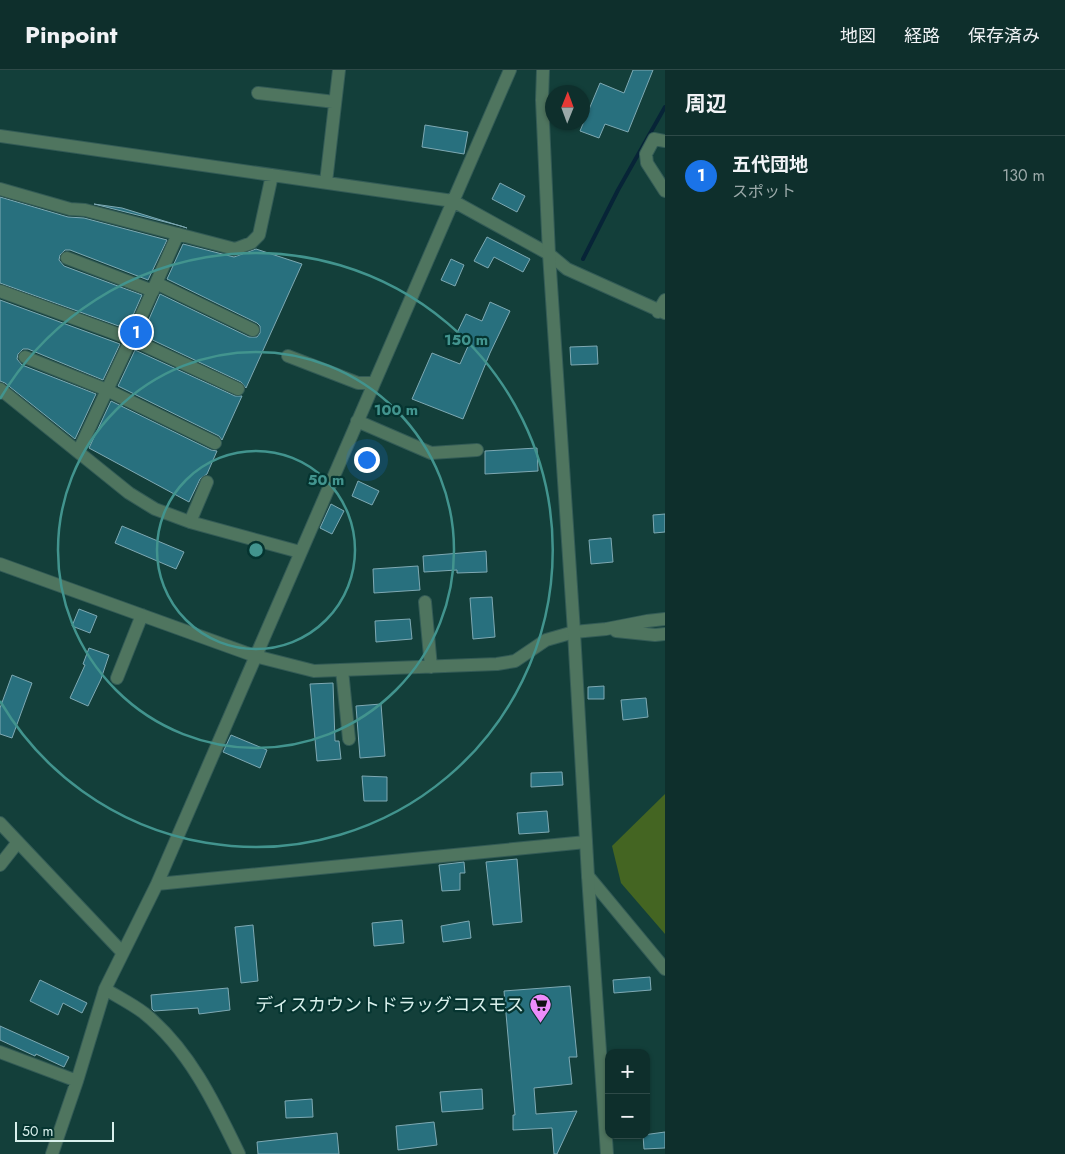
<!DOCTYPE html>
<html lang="ja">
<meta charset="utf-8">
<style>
:root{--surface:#0e2f2c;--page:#1c3b38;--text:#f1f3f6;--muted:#9ba9a9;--line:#2e4a48;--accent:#1a73e8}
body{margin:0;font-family:Jost,"Noto Sans JP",sans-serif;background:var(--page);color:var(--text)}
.controls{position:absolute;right:15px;bottom:15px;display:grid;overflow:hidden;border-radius:10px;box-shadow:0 1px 4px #0004}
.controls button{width:45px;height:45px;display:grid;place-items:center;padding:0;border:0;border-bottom:1px solid var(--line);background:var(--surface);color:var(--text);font:25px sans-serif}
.compass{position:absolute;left:545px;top:15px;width:45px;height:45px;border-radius:50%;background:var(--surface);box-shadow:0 1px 4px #0004;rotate:1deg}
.scale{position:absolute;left:15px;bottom:12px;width:99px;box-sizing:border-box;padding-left:5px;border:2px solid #d9f0ec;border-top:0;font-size:14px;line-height:18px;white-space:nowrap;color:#d9f0ec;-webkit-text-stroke:4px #053430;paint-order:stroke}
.you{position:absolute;left:366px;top:389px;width:18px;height:18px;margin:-12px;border:4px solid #fff;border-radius:50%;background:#1a73e8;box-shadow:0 0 0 8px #1a73e833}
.badge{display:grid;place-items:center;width:32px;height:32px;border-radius:50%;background:var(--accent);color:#fff;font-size:16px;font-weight:700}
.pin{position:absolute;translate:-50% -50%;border:2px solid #fff;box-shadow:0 1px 5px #0006}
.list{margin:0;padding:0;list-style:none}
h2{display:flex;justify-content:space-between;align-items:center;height:65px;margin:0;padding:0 20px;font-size:21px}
h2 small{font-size:16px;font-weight:400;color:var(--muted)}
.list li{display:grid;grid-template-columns:32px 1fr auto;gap:15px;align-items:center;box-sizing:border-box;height:80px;padding:0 20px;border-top:1px solid var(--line)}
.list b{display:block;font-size:19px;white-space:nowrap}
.list p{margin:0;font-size:16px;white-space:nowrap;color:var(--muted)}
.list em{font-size:16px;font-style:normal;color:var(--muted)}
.map{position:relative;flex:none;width:665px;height:1084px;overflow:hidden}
header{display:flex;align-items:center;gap:30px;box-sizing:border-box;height:70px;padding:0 25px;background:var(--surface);border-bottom:1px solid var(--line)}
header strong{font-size:24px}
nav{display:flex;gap:28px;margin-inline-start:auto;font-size:18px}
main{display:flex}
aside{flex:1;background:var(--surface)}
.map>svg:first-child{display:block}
</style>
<header>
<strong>Pinpoint</strong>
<nav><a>地図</a><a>経路</a><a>保存済み</a></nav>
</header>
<main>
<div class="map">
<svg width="665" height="1084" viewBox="0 0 665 1084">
<rect width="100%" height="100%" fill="#133f3a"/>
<!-- green -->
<path fill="#446522" d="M 665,724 L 665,864 L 621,813 L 612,776 Z"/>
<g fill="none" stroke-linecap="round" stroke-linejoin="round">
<!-- stream -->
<path stroke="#072437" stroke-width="4" d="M 583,189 L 618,120 L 665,37"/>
</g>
<!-- building -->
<path fill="#28707e" stroke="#7ea9b3" d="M 633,0 L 653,0 L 628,62 L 605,54 L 599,68 L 580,61 L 600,13 L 624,23 Z
M 425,55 L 468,62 L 464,84 L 422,77 Z
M 500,113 L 525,126 L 517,142 L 492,129 Z
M 0,127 L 68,147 L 84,148 L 167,170 L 148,210 L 70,180 L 65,180 L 60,185 L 59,190 L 64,196 L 142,225 L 127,259 L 0,213 Z
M 94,134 L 122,138 L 187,158 L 181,156 Z
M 487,167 L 530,189 L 523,202 L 494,187 L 488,198 L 474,191 Z
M 183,174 L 234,187 L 256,179 L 302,194 L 246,318 L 241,312 L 142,265 L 160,224 L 249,267 L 257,267 L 260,263 L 260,256 L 257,253 L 167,209 Z
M 451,189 L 464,195 L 455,216 L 441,210 Z
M 0,230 L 120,274 L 103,310 L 28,279 L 23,279 L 18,284 L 17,289 L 22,295 L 96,324 L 75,369 L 5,313 L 0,311 Z
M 490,232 L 510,241 L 490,283 L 463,349 L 412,329 L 432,283 L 460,294 L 469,274 L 455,267 L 466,244 L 482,251 Z
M 597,276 L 598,294 L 571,295 L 570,277 Z
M 135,280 L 235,326 L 242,326 L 222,370 L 219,366 L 118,316 Z
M 111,331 L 211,380 L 217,381 L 207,404 L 200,409 L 189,432 L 89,378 Z
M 537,378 L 538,401 L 485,404 L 485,381 Z
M 358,411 L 379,421 L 372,435 L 352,426 Z
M 331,434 L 344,441 L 332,464 L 320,458 Z
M 665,444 L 665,462 L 654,463 L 653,445 Z
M 122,456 L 184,482 L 176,499 L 115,473 Z
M 611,468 L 613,492 L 591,494 L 589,470 Z
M 486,481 L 487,502 L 457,503 L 457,500 L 424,502 L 423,486 Z
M 418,496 L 420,520 L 374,523 L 373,499 Z
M 492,527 L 495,567 L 473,569 L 470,528 Z
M 79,539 L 97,546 L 90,563 L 72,556 Z
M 410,549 L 412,569 L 376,572 L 375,551 Z
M 89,578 L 109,585 L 101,609 L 88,636 L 70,628 L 85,595 L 83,594 Z
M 12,605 L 32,613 L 12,668 L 0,664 L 0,638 Z
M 333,613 L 335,671 L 339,671 L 341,689 L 317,691 L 310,614 Z
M 604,616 L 604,629 L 588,629 L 588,617 Z
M 646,628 L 648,647 L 623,650 L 621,630 Z
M 381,634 L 385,686 L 360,688 L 356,636 Z
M 231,665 L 267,680 L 260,698 L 223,682 Z
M 562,702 L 563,715 L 531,717 L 531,703 Z
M 362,706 L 387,707 L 387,731 L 364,731 Z
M 547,741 L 549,762 L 519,764 L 517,743 Z
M 517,789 L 522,852 L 493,855 L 486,792 Z
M 464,792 L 465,803 L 460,803 L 460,820 L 442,821 L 439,795 Z
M 402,850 L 404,873 L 374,876 L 372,853 Z
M 469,851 L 471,868 L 443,872 L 441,856 Z
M 253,855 L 258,911 L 241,913 L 235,857 Z
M 650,907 L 651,920 L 614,923 L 613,910 Z
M 40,910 L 87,933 L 82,943 L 63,933 L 58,945 L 30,931 Z
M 570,916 L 577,987 L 569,987 L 572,1014 L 534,1018 L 536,1044 L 577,1041 L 557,1084 L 554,1084 L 552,1058 L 513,1060 L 513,1045 L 515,1045 L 504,921 Z
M 228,918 L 230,940 L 199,944 L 198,938 L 154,941 L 152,939 L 151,925 Z
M 0,956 L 69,987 L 64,997 L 36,984 L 35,986 L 0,970 Z
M 482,1019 L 483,1039 L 442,1042 L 440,1022 Z
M 312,1029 L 313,1047 L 286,1048 L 285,1031 Z
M 434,1052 L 437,1075 L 398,1080 L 396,1056 Z
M 665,1062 L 665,1078 L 644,1079 L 643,1065 Z
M 337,1063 L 339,1084 L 258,1084 L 257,1072 Z"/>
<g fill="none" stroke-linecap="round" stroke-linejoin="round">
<defs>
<path id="minor" d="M 258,23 L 335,32
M 0,66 L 453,131 L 549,184 L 567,199 L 665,243
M 665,71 L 654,69 L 646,84 L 647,93 L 665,121
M 326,112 L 339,0
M 0,119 L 70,139 L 85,140 L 235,179 L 251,173 L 259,165 L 272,105
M 67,188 L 153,221
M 156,213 L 253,260
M 0,221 L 131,269 L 178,164
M 658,242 L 665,230
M 288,286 L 358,313 L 373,313
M 25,287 L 107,320 L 215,373
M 0,319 L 129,423 L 155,439 L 190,452 L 300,482
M 357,351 L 431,383 L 477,380
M 78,382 L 131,269 L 238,319
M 190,452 L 207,412
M 0,494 L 255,586 L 314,601 L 497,594 L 515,591 L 546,570 L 574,562 L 606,559 L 647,551 L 665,549
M 425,532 L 431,597
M 616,561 L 655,565 L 665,564
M 342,600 L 349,669
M 117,608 L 142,545
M 0,753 L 122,882
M 0,795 L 18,772
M 588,806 L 665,899
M 157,814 L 586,772
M 105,919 C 118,927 132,934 144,943 C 189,979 215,1034 239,1084
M 0,982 L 77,1011
M 52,1084 L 77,1011 L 105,919 L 157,814 L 510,0"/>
<path id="tertiary" d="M 543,0 L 542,30 L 549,184 L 574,562 L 588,806 L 607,1084"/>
</defs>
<!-- minor casing -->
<use href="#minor" stroke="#335b56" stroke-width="14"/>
<!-- tertiary casing -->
<use href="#tertiary" stroke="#335b56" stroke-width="14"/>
<!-- minor -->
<use href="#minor" stroke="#4f755f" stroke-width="12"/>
<!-- tertiary -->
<use href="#tertiary" stroke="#4f755f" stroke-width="12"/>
</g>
<!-- distance rings -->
<g fill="none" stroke="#42948e" stroke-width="2.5">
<circle cx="256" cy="480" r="99"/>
<circle cx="256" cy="480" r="198"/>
<path d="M0 329A297 297 0 1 1 0 631"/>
</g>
<!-- icons -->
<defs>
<symbol id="supermarket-pin" viewBox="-11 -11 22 30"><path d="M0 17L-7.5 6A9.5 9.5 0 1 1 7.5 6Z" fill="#ed8cfa" stroke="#053430"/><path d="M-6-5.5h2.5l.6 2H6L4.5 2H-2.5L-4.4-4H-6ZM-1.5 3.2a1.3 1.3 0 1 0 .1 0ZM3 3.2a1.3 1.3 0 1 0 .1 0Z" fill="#111"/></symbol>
</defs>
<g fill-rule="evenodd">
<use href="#supermarket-pin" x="528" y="922" width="25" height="34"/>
</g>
<g text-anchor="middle" stroke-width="4.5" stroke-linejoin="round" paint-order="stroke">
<!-- poi labels -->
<g font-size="18" fill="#d9f0ec" stroke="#053430" text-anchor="end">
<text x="524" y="941">ディスカウントドラッグコスモス</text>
</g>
</g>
<circle cx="256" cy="480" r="8" fill="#42948e" stroke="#053430" stroke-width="2.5"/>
<g font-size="15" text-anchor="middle" font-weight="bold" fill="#42948e" stroke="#053430" stroke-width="4.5" stroke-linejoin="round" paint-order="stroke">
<text x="466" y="275">150 m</text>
<text x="396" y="345">100 m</text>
<text x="326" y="415">50 m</text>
</g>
</svg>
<div class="controls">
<button>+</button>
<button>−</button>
</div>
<svg class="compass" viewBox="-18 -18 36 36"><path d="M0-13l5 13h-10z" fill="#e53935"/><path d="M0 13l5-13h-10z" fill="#9ba9a9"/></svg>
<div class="scale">50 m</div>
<div class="you"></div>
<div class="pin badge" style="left:136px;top:262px">1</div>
</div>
<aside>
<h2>周辺<small></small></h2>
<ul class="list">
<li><span class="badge">1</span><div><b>五代団地</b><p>スポット</p></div><em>130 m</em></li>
</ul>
</aside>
</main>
